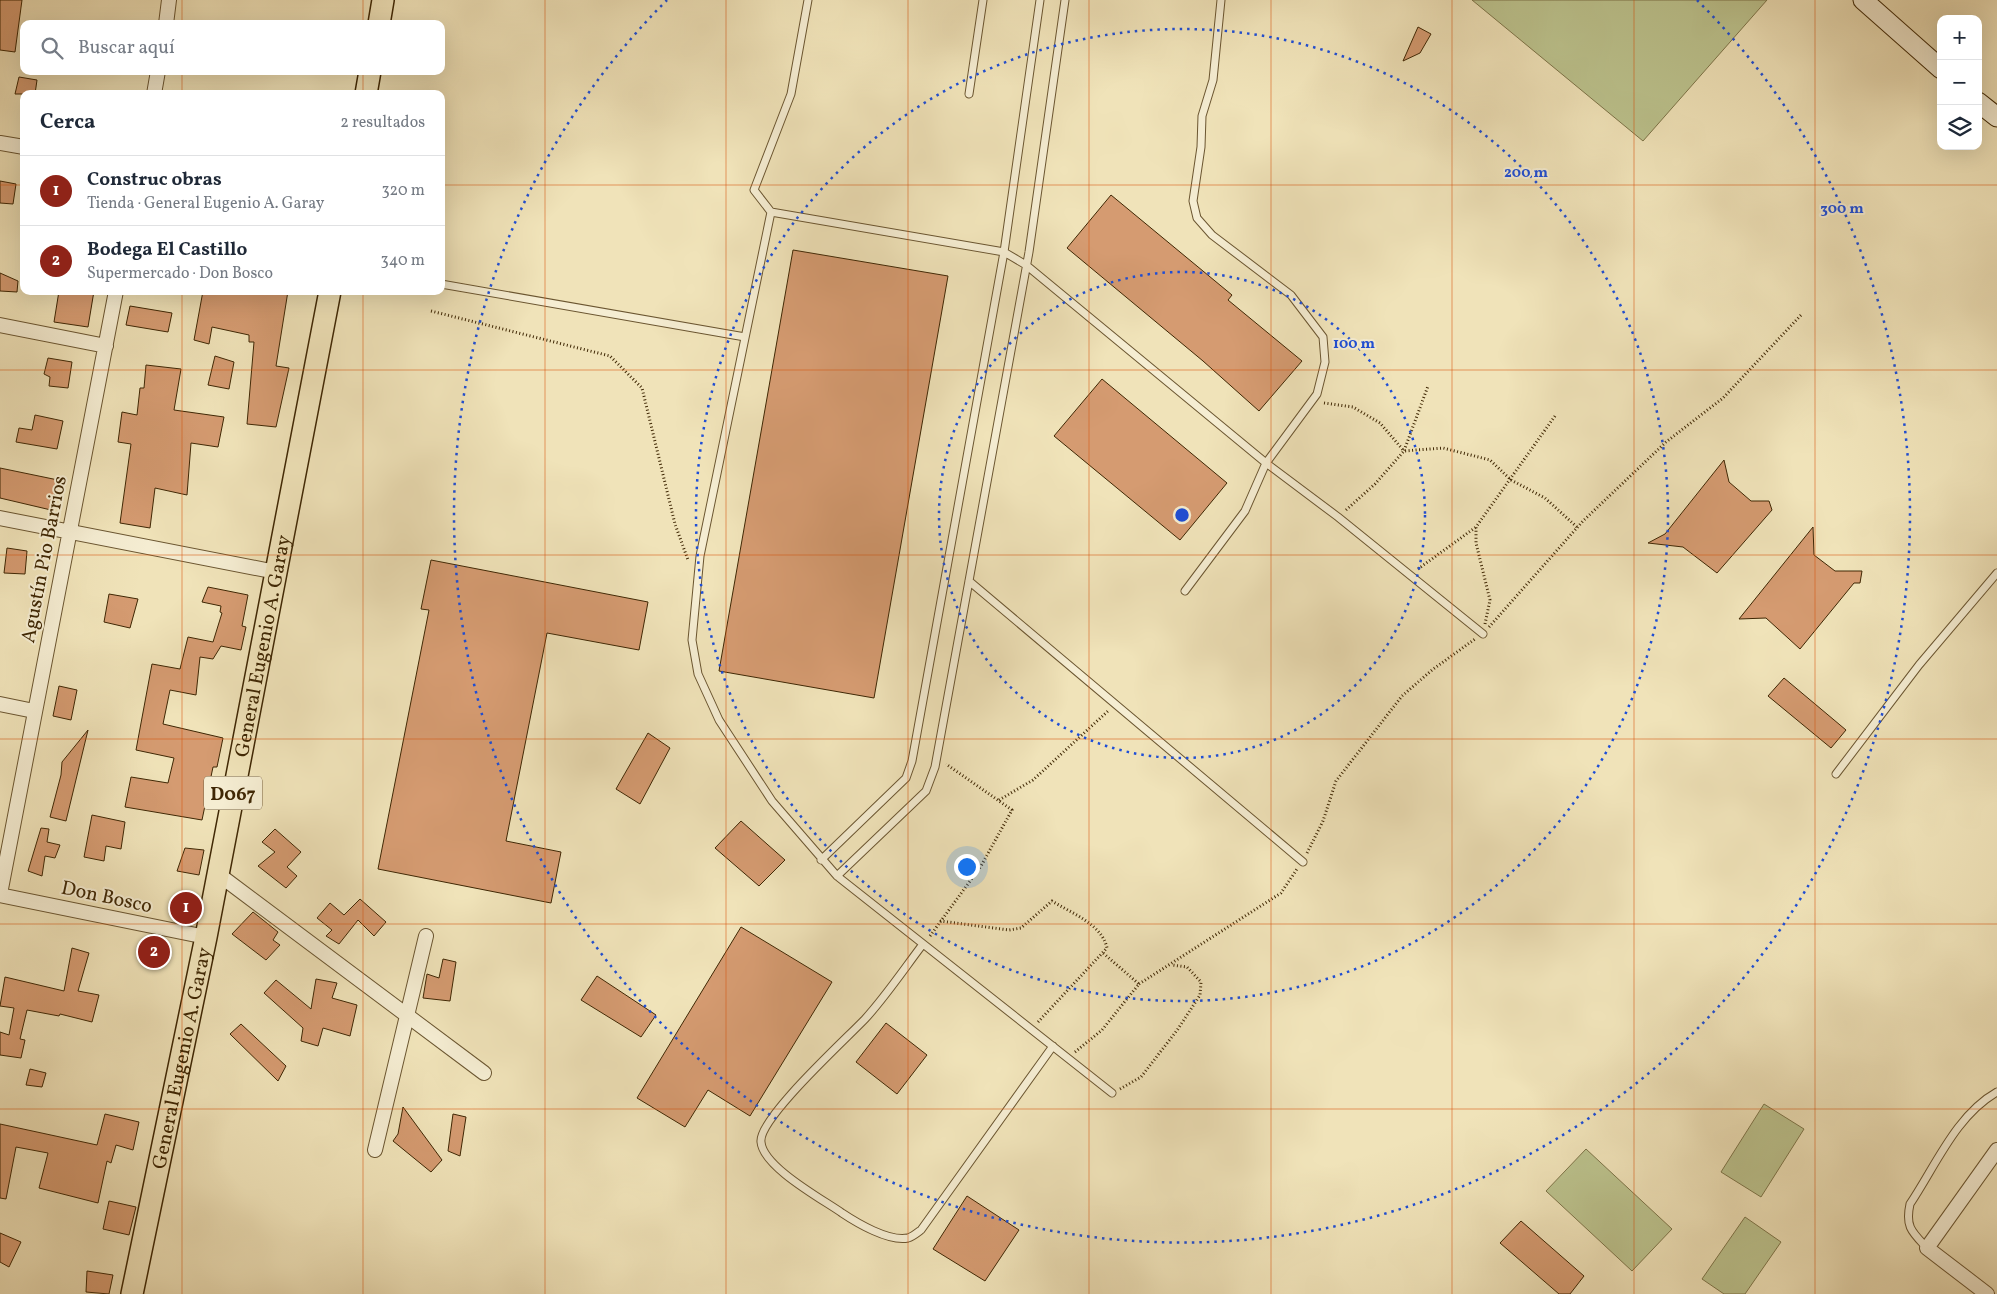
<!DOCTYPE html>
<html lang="es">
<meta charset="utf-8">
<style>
:root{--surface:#fff;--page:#f6f6f7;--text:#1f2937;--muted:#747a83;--line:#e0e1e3;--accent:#8f2418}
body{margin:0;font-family:Vollkorn,serif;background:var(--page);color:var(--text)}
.controls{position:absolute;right:15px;top:15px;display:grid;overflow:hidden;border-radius:10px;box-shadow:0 5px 20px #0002}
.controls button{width:45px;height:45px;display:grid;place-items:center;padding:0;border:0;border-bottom:1px solid var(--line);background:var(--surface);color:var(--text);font:25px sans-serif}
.you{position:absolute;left:966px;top:866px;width:18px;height:18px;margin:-12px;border:4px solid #fff;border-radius:50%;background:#1a73e8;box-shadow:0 0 0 8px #1a73e833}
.badge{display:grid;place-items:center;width:32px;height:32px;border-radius:50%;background:var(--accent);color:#fff;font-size:16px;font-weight:700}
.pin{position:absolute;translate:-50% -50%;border:2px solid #fff;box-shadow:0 1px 5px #0006}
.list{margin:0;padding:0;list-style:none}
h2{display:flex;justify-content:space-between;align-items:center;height:65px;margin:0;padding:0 20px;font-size:21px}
h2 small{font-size:16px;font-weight:400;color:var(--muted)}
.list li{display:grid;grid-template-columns:32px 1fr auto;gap:15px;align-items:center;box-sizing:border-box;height:70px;padding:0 20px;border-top:1px solid var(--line)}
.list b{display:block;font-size:19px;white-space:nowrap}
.list p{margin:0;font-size:16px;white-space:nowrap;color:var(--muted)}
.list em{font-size:16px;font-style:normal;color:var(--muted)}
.icon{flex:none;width:28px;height:28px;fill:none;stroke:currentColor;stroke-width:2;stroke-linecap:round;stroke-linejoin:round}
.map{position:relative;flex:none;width:1997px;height:1294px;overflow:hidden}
.search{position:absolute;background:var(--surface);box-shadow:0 5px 20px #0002;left:20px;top:20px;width:425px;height:55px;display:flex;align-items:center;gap:12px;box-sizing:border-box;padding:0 18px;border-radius:10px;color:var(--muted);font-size:19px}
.panel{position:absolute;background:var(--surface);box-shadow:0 5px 20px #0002;left:20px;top:90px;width:425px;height:205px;border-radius:10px}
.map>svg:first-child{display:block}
</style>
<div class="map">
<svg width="1997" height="1294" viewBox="0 0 1997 1294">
<rect width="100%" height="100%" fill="#f0e3b9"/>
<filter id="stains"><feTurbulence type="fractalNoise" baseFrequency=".004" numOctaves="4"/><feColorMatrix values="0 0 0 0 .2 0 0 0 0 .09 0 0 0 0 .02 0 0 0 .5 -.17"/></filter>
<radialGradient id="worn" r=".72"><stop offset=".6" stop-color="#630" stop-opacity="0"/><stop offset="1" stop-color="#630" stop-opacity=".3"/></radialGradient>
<!-- green -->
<path fill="#bcc38e" stroke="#7e7549" d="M 1472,0 L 1767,0 L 1643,141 Z
M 1764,1104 L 1804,1129 L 1761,1197 L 1721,1172 Z
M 1586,1149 L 1672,1229 L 1632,1271 L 1546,1191 Z
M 1745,1217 L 1781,1242 L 1745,1294 L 1724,1294 L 1702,1279 Z"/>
<!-- building -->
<path fill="#d59b71" stroke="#3f2704" d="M 0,0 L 22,0 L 15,52 L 0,50 Z
M 1418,27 L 1431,34 L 1420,53 L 1403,61 Z
M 19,77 L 37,80 L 35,94 L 15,94 Z
M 0,181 L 16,184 L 13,204 L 0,203 Z
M 1111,195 L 1232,295 L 1228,300 L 1302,361 L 1259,411 L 1203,361 L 1067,248 Z
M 793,250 L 948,276 L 874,698 L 719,671 Z
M 0,273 L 18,281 L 17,292 L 0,291 Z
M 59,291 L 94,291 L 88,327 L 54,322 Z
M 203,291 L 288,291 L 276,366 L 289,368 L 276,427 L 247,424 L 254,342 L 249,342 L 249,335 L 212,327 L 209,344 L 194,340 Z
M 130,306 L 172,313 L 168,332 L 126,325 Z
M 215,356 L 234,362 L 229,389 L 208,385 Z
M 48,358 L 72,362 L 68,388 L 49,386 L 50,377 L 44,374 Z
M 146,365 L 181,369 L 174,410 L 224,417 L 218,447 L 191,443 L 187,495 L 155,488 L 150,528 L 120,523 L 131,444 L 118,442 L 122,412 L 137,415 L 140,388 L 144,388 Z
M 1102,379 L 1227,483 L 1180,540 L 1054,436 Z
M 35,415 L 63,421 L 57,449 L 16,442 L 19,428 L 32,430 Z
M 1724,460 L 1729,482 L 1751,501 L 1769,501 L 1772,510 L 1717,573 L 1683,547 L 1648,543 L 1665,534 Z
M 0,468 L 58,480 L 51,510 L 0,498 Z
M 1813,527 L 1814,555 L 1835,571 L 1862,571 L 1860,583 L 1854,583 L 1800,649 L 1766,618 L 1739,619 Z
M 7,548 L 27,551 L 25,574 L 4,573 Z
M 431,560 L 648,602 L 639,650 L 547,633 L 506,841 L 561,852 L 551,903 L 378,869 L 429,610 L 421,609 Z
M 208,587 L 248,595 L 242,626 L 246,627 L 241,650 L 221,646 L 213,659 L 200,657 L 196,695 L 170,690 L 163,724 L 223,738 L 217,767 L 213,767 L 202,820 L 125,807 L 131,777 L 168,783 L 174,758 L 136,750 L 152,664 L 180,669 L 188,637 L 213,642 L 222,613 L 220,612 L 221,606 L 202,602 Z
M 109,594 L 138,599 L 130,628 L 104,622 Z
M 1784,678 L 1846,730 L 1831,748 L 1768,696 Z
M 59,686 L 77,690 L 71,720 L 53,716 Z
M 88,730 L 66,821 L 50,817 L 61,775 L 62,762 Z
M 648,733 L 670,748 L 640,804 L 616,789 Z
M 92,815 L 125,822 L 121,849 L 106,846 L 104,861 L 84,857 Z
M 741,821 L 785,860 L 759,886 L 715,848 Z
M 41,828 L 49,829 L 47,842 L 60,845 L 55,858 L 45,856 L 42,876 L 28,871 Z
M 275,829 L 301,852 L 287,867 L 297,876 L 286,888 L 258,866 L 275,852 L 262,842 Z
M 185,848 L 204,850 L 199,875 L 177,871 Z
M 360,899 L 386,922 L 374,936 L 358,920 L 339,944 L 326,936 L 332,930 L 317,918 L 330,903 L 344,915 Z
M 253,912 L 278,932 L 273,940 L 280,945 L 266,960 L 232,934 Z
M 741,927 L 832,982 L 750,1116 L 708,1090 L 685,1127 L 637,1098 Z
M 145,944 L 167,949 L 164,961 L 142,956 Z
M 72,948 L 89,953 L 78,991 L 99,995 L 92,1022 L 60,1014 L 59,1016 L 27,1010 L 20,1039 L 25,1040 L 21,1058 L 0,1055 L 0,1032 L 9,1035 L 14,1008 L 0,1006 L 5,977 L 64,991 Z
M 443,959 L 456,962 L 450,1001 L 423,998 L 427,974 L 439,978 Z
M 597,976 L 656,1015 L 641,1037 L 581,1000 Z
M 316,979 L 337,983 L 332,998 L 357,1005 L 350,1036 L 323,1028 L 318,1046 L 301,1041 L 303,1028 L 264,993 L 276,980 L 311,1009 Z
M 886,1023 L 927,1055 L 897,1094 L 856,1062 Z
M 241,1024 L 286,1066 L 278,1081 L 230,1034 Z
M 30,1069 L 46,1073 L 42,1087 L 26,1085 Z
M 403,1107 L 442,1160 L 431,1172 L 393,1141 L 398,1134 Z
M 105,1114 L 139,1122 L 133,1150 L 116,1145 L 111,1163 L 107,1161 L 98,1203 L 39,1188 L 48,1153 L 16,1147 L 6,1199 L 0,1198 L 0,1124 L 97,1145 Z
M 453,1114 L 466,1117 L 460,1156 L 448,1151 Z
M 967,1196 L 1019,1230 L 985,1281 L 933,1249 Z
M 109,1201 L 136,1207 L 129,1235 L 103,1229 Z
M 1521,1221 L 1584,1276 L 1570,1294 L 1559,1294 L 1500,1243 Z
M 0,1233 L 21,1242 L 9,1267 L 0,1262 Z
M 87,1271 L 113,1275 L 109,1294 L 86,1292 Z"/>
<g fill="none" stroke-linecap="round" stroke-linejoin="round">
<defs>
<path id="service" d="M 808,0 L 791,94 L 754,190 L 771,212 L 700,556 L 692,640 L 698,674 L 719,720 L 772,801 L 837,876 L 1112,1093
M 969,94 L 983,0
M 771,212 L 1004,252 L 1026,265 L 1266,463 L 1338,517 L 1483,634
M 441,284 L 745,337
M 969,581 L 1303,862
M 1185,591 L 1245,511 L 1266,463 L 1317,394 L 1325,362 L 1323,337 L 1291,295 L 1212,235 L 1197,218 L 1193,201 L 1201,147 L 1202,116 L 1213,80 L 1221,0
M 1836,774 L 1919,665 L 1997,573
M 821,860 L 906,778 L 912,761 L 1004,252 L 1040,0
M 837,876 L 926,791 L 935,767 L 1029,252 L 1065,0
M 923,944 C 904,969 886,996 865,1019 C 846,1039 758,1119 761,1142 C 763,1167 822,1199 842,1213 C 857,1223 889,1242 908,1238 C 912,1237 917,1233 921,1230 L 1053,1046
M 1927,1248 C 1912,1232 1905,1227 1910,1204 C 1935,1167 1956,1115 1997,1092"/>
<path id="minor" d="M 166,24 L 169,0
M 154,94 L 158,71
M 0,143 L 24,147
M 0,325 L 106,346
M 0,518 L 276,572
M 0,704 L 34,711
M 218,874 L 484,1073
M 0,894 L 116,291
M 0,895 L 206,937
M 375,1150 L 426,936
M 1987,1294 L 1927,1248 L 1997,1150"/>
<path id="secondary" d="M 1863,0 L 1941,69
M 1978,102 L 1997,117"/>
<g id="primary">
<path d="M 379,24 L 383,0"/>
<path d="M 366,94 L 370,71"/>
<path id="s1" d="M 132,1294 L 206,937 L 330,291"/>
</g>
</defs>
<!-- service casing -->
<use href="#service" stroke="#6b5631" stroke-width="9"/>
<!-- minor casing -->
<use href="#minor" stroke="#6b5631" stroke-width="16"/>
<!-- secondary casing -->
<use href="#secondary" stroke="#3f2704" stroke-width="21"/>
<!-- primary casing -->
<use href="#primary" stroke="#3f2704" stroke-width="24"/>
<!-- path -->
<path stroke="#3f2704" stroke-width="3" stroke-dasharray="1 2.5" stroke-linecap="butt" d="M 431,311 L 610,356 L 642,388 L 675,524 L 688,560
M 1324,403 L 1353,407 L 1380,423 L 1404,451 L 1428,386
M 1346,510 L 1375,484 L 1404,451 L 1443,448 L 1490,460 L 1511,480 L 1545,498 L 1578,528
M 1418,569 L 1476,527
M 1485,624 L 1490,600 L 1476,543 L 1476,527 L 1555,416
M 1489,627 L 1583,521 L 1666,442 L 1723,398 L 1802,314
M 999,800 L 1033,780 L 1108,711
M 1307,853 L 1323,821 L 1336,781 L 1402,696 L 1432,670 L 1475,639
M 940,921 L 1009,930 L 1021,928 L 1052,901 C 1071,913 1102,924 1107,948 L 1038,1022
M 930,936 L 981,866 L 1012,810 L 946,764
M 1139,984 L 1281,893 L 1297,869
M 1075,1052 L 1102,1030 L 1139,984 L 1103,953
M 1120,1089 L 1141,1077 L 1178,1029 L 1200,995 L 1201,982 L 1187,967 L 1172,965"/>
<!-- service -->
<use href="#service" stroke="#f5edd2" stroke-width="7"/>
<!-- minor -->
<use href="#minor" stroke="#f5edd2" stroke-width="14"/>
<!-- secondary -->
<use href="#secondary" stroke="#f5edd2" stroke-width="19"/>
<!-- primary -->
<use href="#primary" stroke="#f0e3b9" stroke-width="21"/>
</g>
<!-- grid -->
<path fill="none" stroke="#d7540b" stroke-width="1" stroke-opacity="0.55" d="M 182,0 L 182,24M 363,0 L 363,24M 545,0 L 545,1294M 726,0 L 726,1294M 908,0 L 908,1294M 1089,0 L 1089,1294M 1271,0 L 1271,1294M 1452,0 L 1452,1294M 1634,0 L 1634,1294M 1815,0 L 1815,1294M 182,71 L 182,94M 363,71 L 363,94M 0,185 L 24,185M 441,185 L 1997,185M 182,291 L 182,1294M 363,291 L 363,1294M 0,370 L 1997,370M 0,555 L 1997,555M 0,739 L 1997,739M 0,924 L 1997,924M 0,1109 L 1997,1109"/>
<!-- distance rings -->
<g fill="none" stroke="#1d4ed8" stroke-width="2.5" stroke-dasharray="2.5 5">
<circle cx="1182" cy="515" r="243"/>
<circle cx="1182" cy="515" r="486"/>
<path d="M1697 0A728 728 0 1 1 667 0"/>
</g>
<g text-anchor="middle" stroke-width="4" stroke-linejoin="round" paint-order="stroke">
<!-- shield labels -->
<rect fill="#f5edd2" stroke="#766242" stroke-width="1" x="204" y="776.5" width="58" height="33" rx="4"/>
<g font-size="19" font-weight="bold" fill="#3f2704">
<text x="233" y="800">D067</text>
</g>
<!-- street labels -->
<g font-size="20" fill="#3f2704" stroke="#f5edd2">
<text transform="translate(43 559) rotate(-79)" y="7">Agustín Pio Barrios</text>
<text dy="7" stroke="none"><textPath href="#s1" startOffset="661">General Eugenio A. Garay</textPath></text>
<text transform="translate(107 896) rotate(12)" y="7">Don Bosco</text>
<text dy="7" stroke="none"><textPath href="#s1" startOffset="241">General Eugenio A. Garay</textPath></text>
</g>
</g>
<circle cx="1182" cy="515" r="8" fill="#1d4ed8" stroke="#f5edd2" stroke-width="2.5"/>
<g font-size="15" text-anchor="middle" font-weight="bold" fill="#1d4ed8" stroke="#f5edd2" stroke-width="4" stroke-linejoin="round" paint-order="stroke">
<text x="1526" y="177">200 m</text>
<text x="1842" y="213">300 m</text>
<text x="1354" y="348">100 m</text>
</g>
<rect width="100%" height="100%" filter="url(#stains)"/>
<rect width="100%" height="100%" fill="url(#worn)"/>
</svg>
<div class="controls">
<button>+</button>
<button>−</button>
<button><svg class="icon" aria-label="layers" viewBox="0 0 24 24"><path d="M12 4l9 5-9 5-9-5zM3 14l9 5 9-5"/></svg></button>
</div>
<div class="you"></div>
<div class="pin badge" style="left:186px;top:908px">1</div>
<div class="pin badge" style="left:154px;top:952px">2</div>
<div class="search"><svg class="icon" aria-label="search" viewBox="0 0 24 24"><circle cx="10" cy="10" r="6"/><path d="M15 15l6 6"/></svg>Buscar aquí</div>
<section class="panel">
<h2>Cerca<small>2 resultados</small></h2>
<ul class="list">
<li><span class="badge">1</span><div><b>Construc obras</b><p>Tienda · General Eugenio A. Garay</p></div><em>320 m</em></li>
<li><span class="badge">2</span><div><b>Bodega El Castillo</b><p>Supermercado · Don Bosco</p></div><em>340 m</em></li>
</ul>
</section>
</div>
